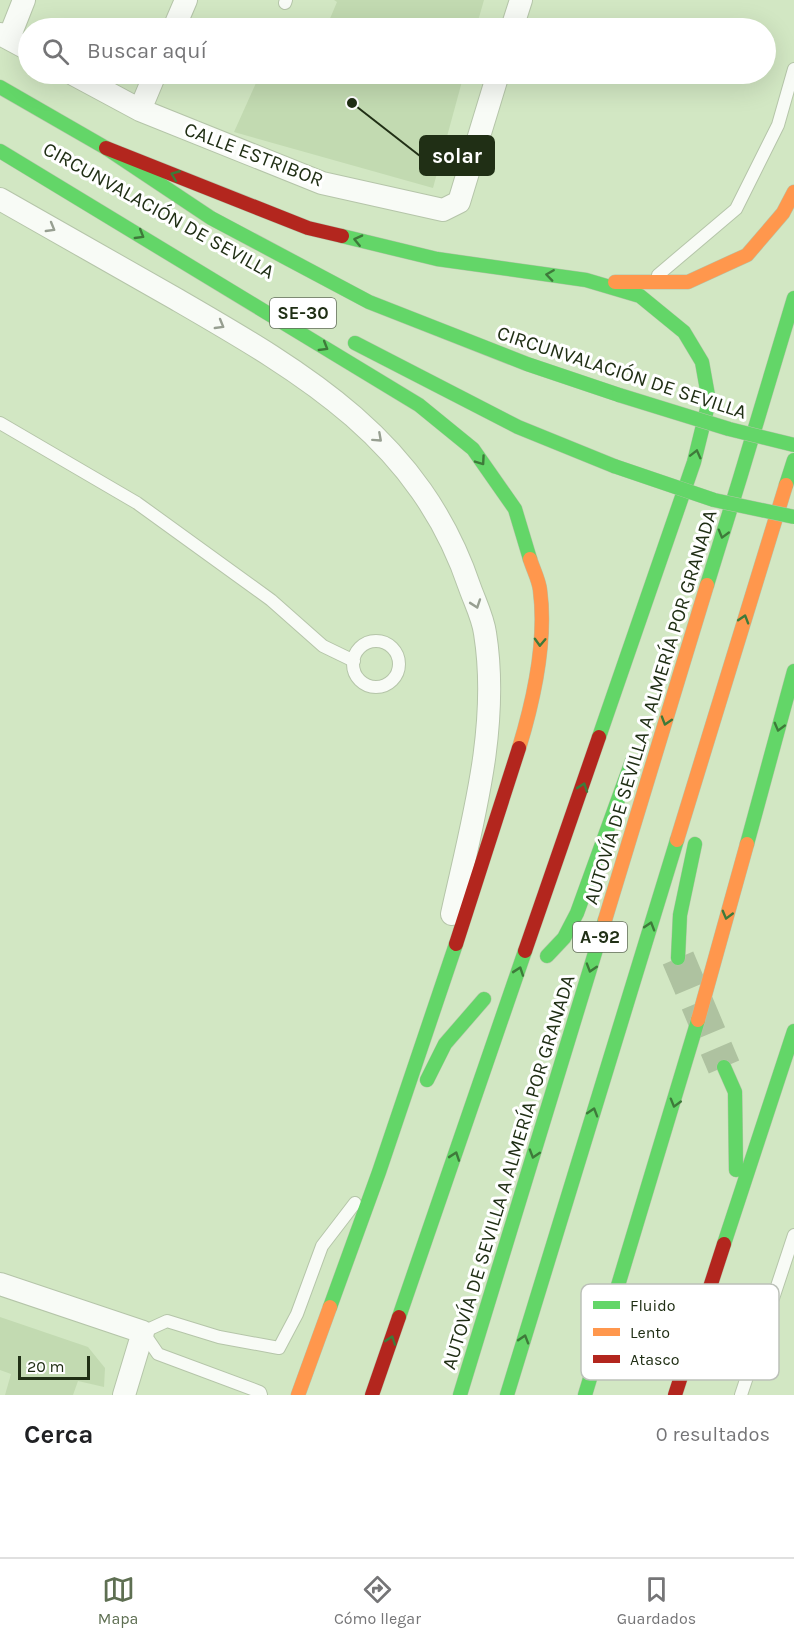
<!DOCTYPE html>
<html lang="es">
<meta charset="utf-8">
<style>
:root{--surface:#fff;--page:#f2f2f2;--text:#202124;--muted:#757577;--line:#e0e0e0;--accent:#5e6f52}
body{margin:0;font-family:Karla,sans-serif;background:var(--page);color:var(--text)}
.scale{position:absolute;left:18px;bottom:15px;width:72px;box-sizing:border-box;padding-left:6px;border:3px solid #202f15;border-top:0;font-size:16px;line-height:21px;white-space:nowrap;color:#202f15;-webkit-text-stroke:4px #fff;paint-order:stroke}
.list{margin:0;padding:0;list-style:none}
h2{display:flex;justify-content:space-between;align-items:center;height:78px;margin:0;padding:0 24px;font-size:26px}
h2 small{font-size:20px;font-weight:400;color:var(--muted)}
.icon{flex:none;width:33px;height:33px;fill:none;stroke:currentColor;stroke-width:2;stroke-linecap:round;stroke-linejoin:round}
.map{position:relative;flex:none;width:794px;height:1395px;overflow:hidden}
.search{position:absolute;background:var(--surface);box-shadow:0 6px 24px #0002;left:18px;right:18px;top:18px;height:66px;display:flex;align-items:center;gap:15px;box-sizing:border-box;padding:0 21px;border-radius:33px;color:var(--muted);font-size:22px}
.sheet{height:162px;background:var(--surface)}
nav{display:flex;justify-content:space-around;align-items:center;box-sizing:border-box;height:84px;border-top:2px solid var(--line);background:var(--surface);font-size:16px;color:var(--muted)}
nav a{display:grid;justify-items:center;gap:3px}
nav .on{color:var(--accent)}
.map>svg:first-child{display:block}
</style>
<div class="map">
<svg width="794" height="1395" viewBox="0 0 794 1395">
<rect width="100%" height="100%" fill="#d2e7c3"/>
<!-- green -->
<path fill="#c2dab1" d="M 334,0 L 484,0 L 476,28 L 326,28 L 337,2 Z
M 260,74 L 464,74 L 433,188 L 234,132 Z
M 0,1317 L 88,1347 L 105,1368 L 104,1387 L 78,1381 L 73,1395 L 5,1395 L 11,1374 L 0,1370 Z"/>
<g fill="none" stroke-linecap="round" stroke-linejoin="round">
<!-- highway-tunnel -->
<path stroke="#aec2a0" stroke-width="33" stroke-dasharray="33 16" stroke-linecap="butt" d="M 678,958 L 724,1067"/>
<defs>
<path id="lane" d="M 285,3 L 286,0
M 658,275 L 736,209 L 778,125 L 794,69
M 0,423 L 137,503 L 271,600 L 323,646 L 354,661
M353 664a23 23 0 1 1 46 0a23 23 0 1 1-46 0Z
M 261,1395 L 260,1392 L 158,1354 L 143,1332 L 167,1321 L 219,1337 L 279,1348 L 297,1314 L 322,1246 L 355,1203
M 741,1395 L 794,1235"/>
<path id="street" d="M 174,28 L 186,0
M 512,28 L 521,0
M 0,34 L 28,49
M 9,38 L 24,0
M 73,74 L 140,110 L 322,183 L 443,210 L 459,202 L 498,74
M 140,110 L 155,74
M 0,199 C 59,232 117,266 176,299 C 304,373 420,439 470,588 C 475,602 483,618 485,633 C 500,727 472,823 452,914
M 0,1284 L 143,1332 L 124,1395"/>
<path id="fast" d="M 0,87 L 106,148 L 211,218 L 369,302 L 527,364 L 619,395
M 0,151 L 419,405 L 473,449 L 515,509 L 530,559
M 342,236 L 437,259 L 586,280 L 640,296 L 684,332 L 702,362 L 709,401 L 694,462 L 599,737
M 355,343 L 518,427 L 614,466
M 740,478 L 794,298
M 786,485 L 794,460
M 707,585 L 740,478
M 747,844 L 794,671
M 547,956 L 564,938 L 577,913 L 632,761
M 678,958 L 680,915 L 695,844
M 724,1067 L 735,1092 L 736,1170
M 427,1080 L 445,1044 L 484,999
M 724,1244 L 794,1031
M 330,1307 L 379,1172 L 456,944
M 399,1317 L 525,951
M 460,1395 L 605,920
M 507,1395 L 677,840
M 585,1395 L 698,1020"/>
<path id="slow" d="M 615,282 L 688,282 L 747,255 L 783,213 L 794,192
M 519,748 C 534,699 547,642 540,590 C 539,580 533,569 530,559
M 677,840 L 786,485
M 605,920 L 707,585
M 698,1020 L 747,844
M 298,1395 L 330,1307"/>
<path id="jam" d="M 106,148 L 308,228 L 342,236
M 456,944 L 519,748
M 525,951 L 599,737
M 372,1395 L 399,1317
M 675,1395 L 724,1244"/>
</defs>
<!-- lane casing -->
<use href="#lane" stroke="#b5c5a9" stroke-width="14"/>
<!-- street casing -->
<use href="#street" stroke="#b5c5a9" stroke-width="24"/>
<!-- fast casing -->
<use href="#fast" stroke="#b5c5a9" stroke-width="15"/>
<!-- slow casing -->
<use href="#slow" stroke="#b5c5a9" stroke-width="15"/>
<!-- jam casing -->
<use href="#jam" stroke="#b5c5a9" stroke-width="15"/>
<!-- lane -->
<use href="#lane" stroke="#f8fbf6" stroke-width="12"/>
<!-- street -->
<use href="#street" stroke="#f8fbf6" stroke-width="22"/>
<!-- fast -->
<use href="#fast" stroke="#63d668" stroke-width="14"/>
<!-- slow -->
<use href="#slow" stroke="#ff974d" stroke-width="14"/>
<!-- jam -->
<use href="#jam" stroke="#b3261e" stroke-width="14"/>
<defs>
<path id="fast-bridge" d="M 619,395 L 729,429 L 794,445
M 614,466 L 714,500 L 794,517"/>
</defs>
<!-- fast-bridge casing -->
<use href="#fast-bridge" stroke="#b5c5a9" stroke-width="15" stroke-linecap="butt"/>
<!-- fast-bridge -->
<use href="#fast-bridge" stroke="#63d668" stroke-width="14"/>
</g>
<!-- one-way arrows -->
<defs><path id="oneway-chevron" d="M-2-3.5L2.5 0L-2 3.5" fill="none" stroke-width="1.6" stroke-linecap="round" stroke-linejoin="round" transform="scale(1.5)"/></defs>
<g stroke="#3e7a3a">
<use href="#oneway-chevron" transform="translate(175 175) rotate(-158)"/>
<use href="#oneway-chevron" transform="translate(140 235) rotate(31)"/>
<use href="#oneway-chevron" transform="translate(358 240) rotate(-167)"/>
<use href="#oneway-chevron" transform="translate(550 275) rotate(-172)"/>
<use href="#oneway-chevron" transform="translate(324 347) rotate(31)"/>
<use href="#oneway-chevron" transform="translate(696 454) rotate(-76)"/>
<use href="#oneway-chevron" transform="translate(481 461) rotate(55)"/>
<use href="#oneway-chevron" transform="translate(723 534) rotate(106)"/>
<use href="#oneway-chevron" transform="translate(744 619) rotate(-73)"/>
<use href="#oneway-chevron" transform="translate(540 642) rotate(92)"/>
<use href="#oneway-chevron" transform="translate(666 721) rotate(107)"/>
<use href="#oneway-chevron" transform="translate(779 727) rotate(105)"/>
<use href="#oneway-chevron" transform="translate(583 787) rotate(-71)"/>
<use href="#oneway-chevron" transform="translate(727 915) rotate(105)"/>
<use href="#oneway-chevron" transform="translate(650 926) rotate(-73)"/>
<use href="#oneway-chevron" transform="translate(591 968) rotate(107)"/>
<use href="#oneway-chevron" transform="translate(519 971) rotate(-71)"/>
<use href="#oneway-chevron" transform="translate(675 1103) rotate(106)"/>
<use href="#oneway-chevron" transform="translate(593 1112) rotate(-73)"/>
<use href="#oneway-chevron" transform="translate(534 1154) rotate(107)"/>
<use href="#oneway-chevron" transform="translate(455 1156) rotate(-71)"/>
<use href="#oneway-chevron" transform="translate(524 1339) rotate(-73)"/>
<use href="#oneway-chevron" transform="translate(391 1340) rotate(-71)"/>
</g>
<g stroke="#979f91">
<use href="#oneway-chevron" transform="translate(51 228) rotate(30)"/>
<use href="#oneway-chevron" transform="translate(220 325) rotate(30)"/>
<use href="#oneway-chevron" transform="translate(378 438) rotate(42)"/>
<use href="#oneway-chevron" transform="translate(476 604) rotate(71)"/>
</g>
<g text-anchor="middle" stroke-width="6" stroke-linejoin="round" paint-order="stroke">
<!-- shield labels -->
<g fill="#fff" stroke="#636d5b" stroke-width="1.5">
<rect x="270" y="298" width="66" height="30" rx="4.5"/>
<rect x="573" y="922" width="54" height="30" rx="4.5"/>
</g>
<g font-size="18" font-weight="bold" fill="#202f15">
<text x="303" y="319">SE-30</text>
<text x="600" y="943">A-92</text>
</g>
<!-- street labels -->
<g font-size="20" fill="#202f15" stroke="#fff">
<text transform="translate(254 154) rotate(21)" y="7">CALLE ESTRIBOR</text>
<text transform="translate(159 210) rotate(29)" y="7">CIRCUNVALACIÓN DE SEVILLA</text>
<text transform="translate(622 372) rotate(18)" y="7">CIRCUNVALACIÓN DE SEVILLA</text>
<text transform="translate(650 707) rotate(-73)" y="7">AUTOVÍA DE SEVILLA A ALMERÍA POR GRANADA</text>
<text transform="translate(508 1172) rotate(-73)" y="7">AUTOVÍA DE SEVILLA A ALMERÍA POR GRANADA</text>
</g>
</g>
<!-- legend -->
<rect x="581" y="1284" width="198" height="96" rx="9" fill="#fff" stroke="#bcc1b9" stroke-width="1.5"/>
<rect x="593" y="1301" width="27" height="8" fill="#63d668"/>
<rect x="593" y="1328" width="27" height="8" fill="#ff974d"/>
<rect x="593" y="1355" width="27" height="8" fill="#b3261e"/>
<g font-size="16" fill="#202f15">
<text x="630" y="1311">Fluido</text>
<text x="630" y="1338">Lento</text>
<text x="630" y="1365">Atasco</text>
</g>
<!-- callouts -->
<path fill="none" stroke="#202f15" stroke-width="2" d="M352 103L420 156"/>
<circle fill="#202f15" stroke="#fff" stroke-width="2" cx="352" cy="103" r="6"/>
<rect fill="#202f15" stroke="#202f15" stroke-width="2" x="420" y="136" width="74" height="39" rx="6"/>
<g font-size="21" text-anchor="middle" font-weight="bold" fill="#fff">
<text x="457" y="163">solar</text>
</g>
</svg>
<div class="scale">20 m</div>
<div class="search"><svg class="icon" aria-label="search" viewBox="0 0 24 24"><circle cx="10" cy="10" r="6"/><path d="M15 15l6 6"/></svg>Buscar aquí</div>
</div>
<section class="sheet">
<h2>Cerca<small>0 resultados</small></h2>
<ul class="list">
</ul>
</section>
<nav>
<a class="on"><svg class="icon" aria-label="map" viewBox="0 0 24 24"><path d="M3 6l6-2 6 2 6-2v14l-6 2-6-2-6 2zM9 4v14M15 6v14"/></svg>Mapa</a>
<a><svg class="icon" aria-label="directions" viewBox="0 0 24 24"><path d="M12 3l9 9-9 9-9-9zM9 14v-3h6M13 9l2 2-2 2"/></svg>Cómo llegar</a>
<a><svg class="icon" aria-label="saved" viewBox="0 0 24 24"><path d="M7 4h10v16l-5-4-5 4z"/></svg>Guardados</a>
</nav>
